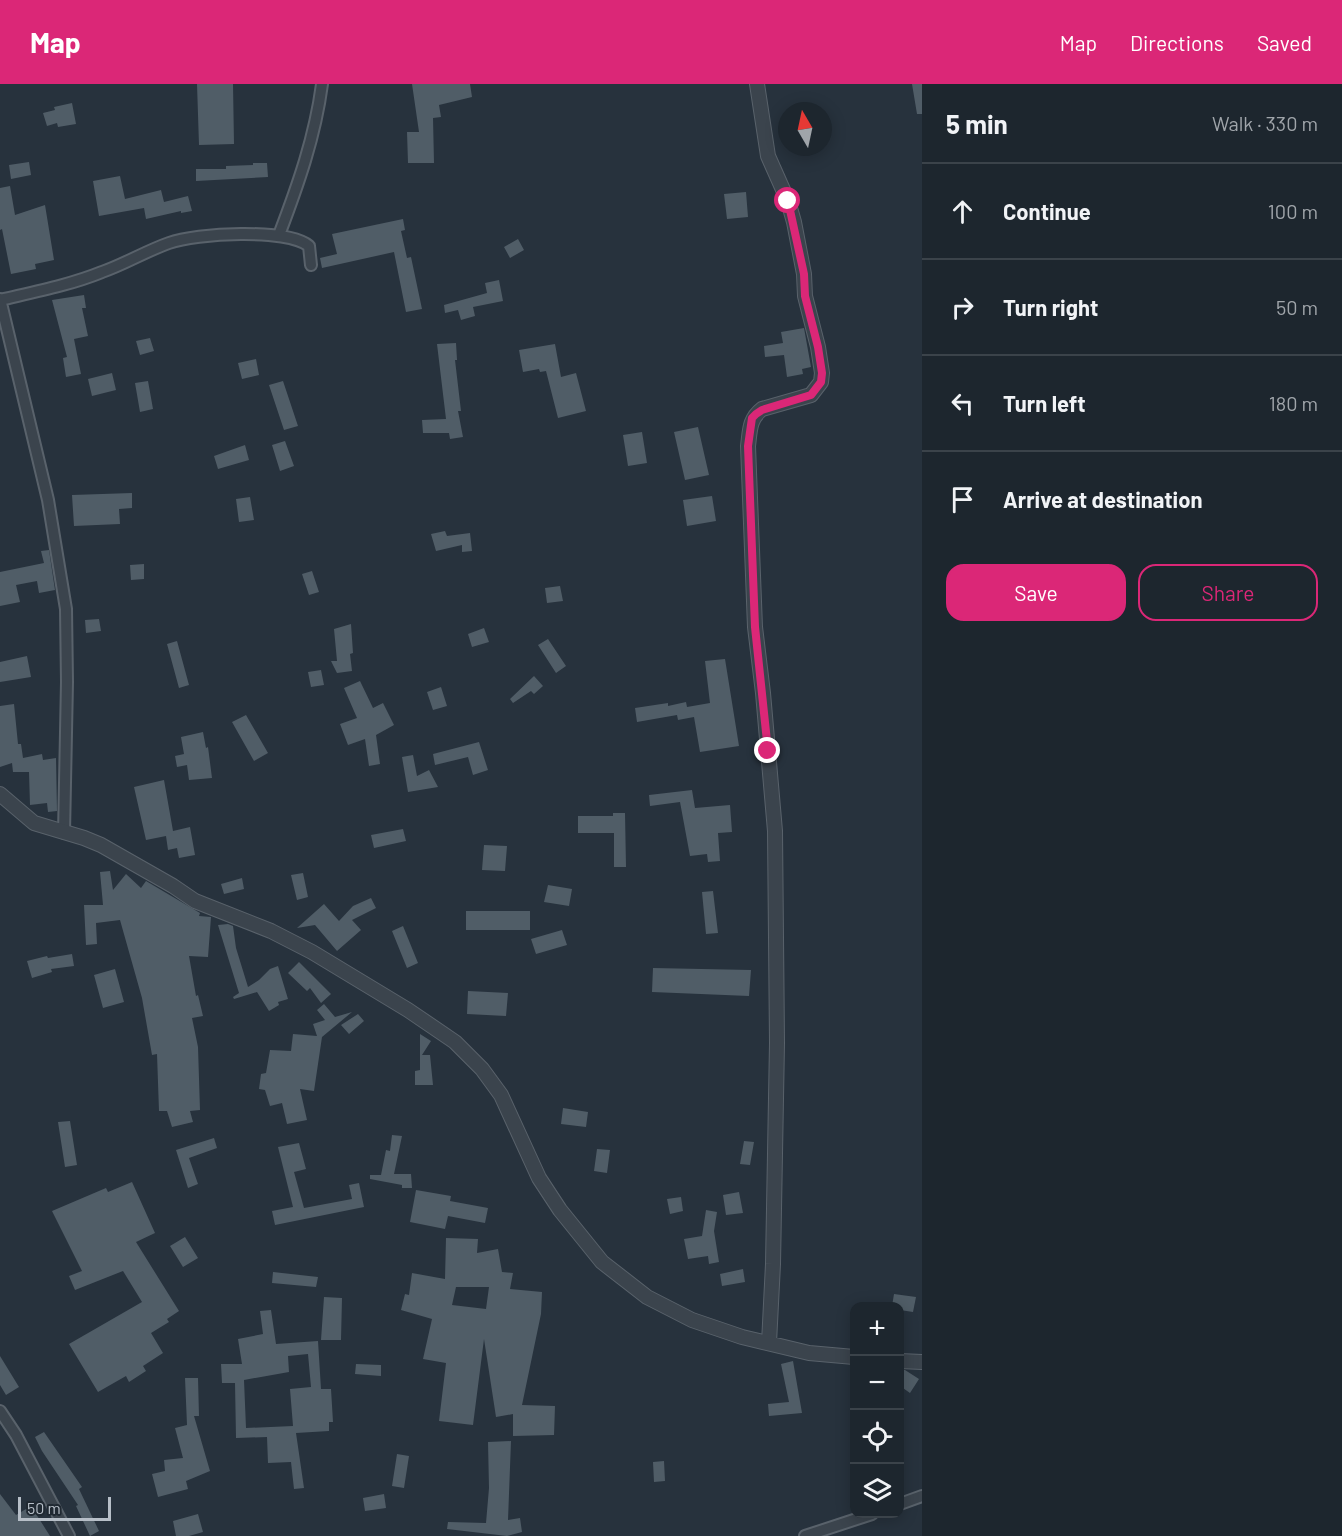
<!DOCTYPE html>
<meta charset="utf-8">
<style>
:root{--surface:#1d262e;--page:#2a323a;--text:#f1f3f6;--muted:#a0a5aa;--line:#3b434a;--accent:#db2777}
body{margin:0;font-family:Barlow,sans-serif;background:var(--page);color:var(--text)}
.controls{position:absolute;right:18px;bottom:18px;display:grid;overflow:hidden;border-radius:12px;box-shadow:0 3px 15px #0003}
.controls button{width:54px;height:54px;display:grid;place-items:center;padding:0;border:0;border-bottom:2px solid var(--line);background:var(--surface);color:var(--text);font:30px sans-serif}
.compass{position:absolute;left:778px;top:18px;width:54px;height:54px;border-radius:50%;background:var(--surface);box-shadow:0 3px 15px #0003;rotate:351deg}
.scale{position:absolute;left:18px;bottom:15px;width:93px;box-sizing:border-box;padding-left:6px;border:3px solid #b7bfc8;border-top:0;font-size:16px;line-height:21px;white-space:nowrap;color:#b7bfc8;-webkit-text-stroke:4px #202932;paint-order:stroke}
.stop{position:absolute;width:18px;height:18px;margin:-14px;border:4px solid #db2777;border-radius:50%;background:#fff}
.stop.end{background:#db2777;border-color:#fff;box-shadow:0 2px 6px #0008}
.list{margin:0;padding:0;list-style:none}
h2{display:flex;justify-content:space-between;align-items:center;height:78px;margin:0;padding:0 24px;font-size:26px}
h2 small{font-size:20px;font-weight:400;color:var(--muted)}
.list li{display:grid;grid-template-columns:39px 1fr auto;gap:18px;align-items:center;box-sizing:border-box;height:96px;padding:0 24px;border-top:2px solid var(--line)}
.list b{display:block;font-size:22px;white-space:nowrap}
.list em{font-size:20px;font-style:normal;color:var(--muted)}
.actions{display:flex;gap:12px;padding:18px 24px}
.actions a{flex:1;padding:14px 0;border:2px solid var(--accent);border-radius:18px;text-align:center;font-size:21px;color:var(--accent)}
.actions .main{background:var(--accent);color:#fff}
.icon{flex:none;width:33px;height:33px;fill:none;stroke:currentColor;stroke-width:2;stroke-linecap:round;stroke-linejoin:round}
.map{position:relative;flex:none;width:922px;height:1452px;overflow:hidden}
header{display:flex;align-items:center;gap:36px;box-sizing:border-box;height:84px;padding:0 30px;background:var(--accent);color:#fff}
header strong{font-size:28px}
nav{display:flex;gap:33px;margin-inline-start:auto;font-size:21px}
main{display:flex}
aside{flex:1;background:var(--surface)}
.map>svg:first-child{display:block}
</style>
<header>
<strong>Map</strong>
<nav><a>Map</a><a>Directions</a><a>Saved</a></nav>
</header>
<main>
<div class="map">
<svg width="922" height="1452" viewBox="0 0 922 1452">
<rect width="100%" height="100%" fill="#27323d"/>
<!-- building -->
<path fill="#505d67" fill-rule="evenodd" d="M 197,0 L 233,0 L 234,60 L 199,61 Z
M 412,0 L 470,0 L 472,13 L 439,21 L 441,33 L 433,34 L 434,79 L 408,79 L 407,48 L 419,48 Z
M 912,0 L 922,0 L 922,30 L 917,30 Z
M 72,19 L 76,40 L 58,43 L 57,39 L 47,42 L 43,29 L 55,26 L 54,23 Z
M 29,78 L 31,91 L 11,95 L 9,81 Z
M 253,79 L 267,79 L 268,93 L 196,97 L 196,85 L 226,85 L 226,82 L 253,81 Z
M 120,92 L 125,115 L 161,106 L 164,118 L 188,112 L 192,127 L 181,129 L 181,127 L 146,135 L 144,124 L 99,132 L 93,97 Z
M 10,102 L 15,131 L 45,121 L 54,176 L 35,180 L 36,185 L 11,190 L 2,145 L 0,146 L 0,104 Z
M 746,108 L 748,133 L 727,135 L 724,110 Z
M 403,135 L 405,146 L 401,147 L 407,174 L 411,173 L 422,225 L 406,228 L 394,168 L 322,184 L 320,174 L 337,170 L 332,150 Z
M 518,155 L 524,166 L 510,174 L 504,163 Z
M 499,196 L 503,217 L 473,223 L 475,232 L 461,236 L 458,226 L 445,229 L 444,221 L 487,209 L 485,199 Z
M 84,211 L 86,224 L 82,224 L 88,252 L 74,255 L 81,290 L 66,293 L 63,274 L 67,273 L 52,216 Z
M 804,244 L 811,283 L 802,285 L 803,290 L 787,293 L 784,271 L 765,273 L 764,262 L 783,259 L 781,248 Z
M 150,254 L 154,267 L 140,271 L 136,257 Z
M 456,259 L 457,276 L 455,276 L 461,327 L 458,327 L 463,353 L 450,355 L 449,349 L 423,349 L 422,336 L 446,335 L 437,260 Z
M 555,260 L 561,293 L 576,289 L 586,327 L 558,334 L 546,287 L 540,288 L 539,285 L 523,288 L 519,266 Z
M 256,275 L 259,291 L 242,295 L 238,279 Z
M 112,289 L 116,306 L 92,312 L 88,295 Z
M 148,297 L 153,325 L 140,328 L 135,299 Z
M 283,297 L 298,342 L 284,346 L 269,301 Z
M 698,343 L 709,391 L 685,396 L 674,348 Z
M 642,348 L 647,379 L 628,382 L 623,351 Z
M 285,357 L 294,382 L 280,387 L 272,361 Z
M 245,361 L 249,376 L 218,385 L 214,372 Z
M 132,409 L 132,424 L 119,425 L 120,440 L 74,442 L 72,411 Z
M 712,412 L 716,437 L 687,442 L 683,416 Z
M 250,413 L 254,436 L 239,438 L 236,415 Z
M 445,447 L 447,452 L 470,449 L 472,467 L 462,468 L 462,461 L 436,467 L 431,450 Z
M 49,466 L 55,506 L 39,509 L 37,497 L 16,501 L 20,518 L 0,522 L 0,488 L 44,479 L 41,467 Z
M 144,480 L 144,495 L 131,496 L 130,481 Z
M 312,487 L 319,508 L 309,511 L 302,490 Z
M 560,502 L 563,517 L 547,519 L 545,504 Z
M 99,535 L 101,547 L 86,549 L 85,536 Z
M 351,540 L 353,569 L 350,570 L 352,587 L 337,589 L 331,577 L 337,577 L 334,545 Z
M 484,544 L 489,558 L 472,563 L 468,550 Z
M 548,555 L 566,582 L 556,589 L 538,561 Z
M 177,557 L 189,601 L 179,604 L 167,560 Z
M 27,572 L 31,593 L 0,598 L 0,578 Z
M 725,575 L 739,662 L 700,668 L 694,633 L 678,636 L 677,631 L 637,638 L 635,624 L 668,619 L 668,622 L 686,618 L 687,623 L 710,619 L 705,577 Z
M 321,586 L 324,601 L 311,603 L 308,588 Z
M 534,592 L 543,602 L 534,610 L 531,607 L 513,619 L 510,615 Z
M 360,597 L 373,624 L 383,619 L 394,641 L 376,651 L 380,680 L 369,682 L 365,655 L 348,661 L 340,640 L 357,634 L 344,604 Z
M 441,603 L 447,622 L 433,626 L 427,608 Z
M 14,620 L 18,660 L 21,660 L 23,674 L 42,670 L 43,676 L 56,674 L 57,727 L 48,728 L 47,719 L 30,721 L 29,688 L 13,688 L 12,679 L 0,683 L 0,622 Z
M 246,631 L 268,669 L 254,677 L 232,638 Z
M 203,648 L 206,664 L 208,663 L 212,694 L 189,696 L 187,681 L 177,683 L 175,672 L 184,670 L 181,653 Z
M 479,658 L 488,686 L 473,691 L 468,673 L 435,681 L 433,670 Z
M 413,671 L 417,692 L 429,686 L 438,703 L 408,708 L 402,673 Z
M 164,696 L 173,747 L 190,743 L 195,771 L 179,774 L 177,764 L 168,766 L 166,752 L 146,756 L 134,703 Z
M 692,706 L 695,724 L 730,721 L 732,748 L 718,749 L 720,777 L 708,778 L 707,770 L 690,772 L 680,718 L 650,722 L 649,711 Z
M 613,729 L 625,729 L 626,783 L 614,783 L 614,749 L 578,749 L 578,732 L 613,732 Z
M 403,745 L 406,757 L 374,764 L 371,751 Z
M 484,761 L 507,762 L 505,787 L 482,786 Z
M 110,787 L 113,806 L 126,790 L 141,804 L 146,797 L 200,829 L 199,832 L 211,833 L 208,873 L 189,872 L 196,912 L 198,911 L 203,932 L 192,934 L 198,963 L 200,1026 L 190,1027 L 193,1038 L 172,1043 L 167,1027 L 159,1027 L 157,970 L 152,971 L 142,914 L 120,836 L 96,839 L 97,860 L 86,861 L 84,821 L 103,821 L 100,788 Z
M 303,789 L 308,813 L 297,816 L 291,791 Z
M 242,794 L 244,805 L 224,810 L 221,800 Z
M 548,801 L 572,805 L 569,822 L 544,818 Z
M 713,807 L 718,849 L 706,850 L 702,808 Z
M 371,814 L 376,824 L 352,836 L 361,846 L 337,867 L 315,841 L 297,844 L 324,820 L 339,837 L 353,822 Z
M 466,827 L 530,827 L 530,846 L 466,846 Z
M 228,840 L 233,842 L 236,864 L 248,903 L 259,896 L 270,885 L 278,882 L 288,915 L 278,918 L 279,921 L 269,927 L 257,908 L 234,915 L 233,913 L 239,909 L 218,841 Z
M 403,842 L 418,879 L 407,884 L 392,847 Z
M 562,846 L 567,861 L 536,870 L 531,855 Z
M 72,870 L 74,882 L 51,885 L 52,888 L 32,894 L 27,877 L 47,872 L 48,874 Z
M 299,878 L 331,910 L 321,919 L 310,904 L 307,907 L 288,889 Z
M 653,884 L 751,886 L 749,912 L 652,908 Z
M 115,885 L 124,918 L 103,924 L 94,891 Z
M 468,907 L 508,909 L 506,932 L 467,930 Z
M 324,920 L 335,933 L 352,928 L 322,953 L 314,1007 L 300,1005 L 307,1036 L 287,1040 L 282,1019 L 270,1022 L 265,1006 L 259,1005 L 261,990 L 266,989 L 270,966 L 291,967 L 293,950 L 317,952 L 313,940 L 325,936 L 317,926 Z
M 358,930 L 364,937 L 349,950 L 341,941 Z
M 420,950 L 431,957 L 422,971 L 430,971 L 433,1001 L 415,1001 L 415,987 L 420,986 Z
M 563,1024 L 588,1028 L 586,1043 L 561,1040 Z
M 70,1037 L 77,1081 L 65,1083 L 58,1038 Z
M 392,1051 L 402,1052 L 394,1090 L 411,1090 L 412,1104 L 402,1104 L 402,1101 L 370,1095 L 370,1091 L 381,1091 L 386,1066 L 390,1067 Z
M 214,1054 L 217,1064 L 189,1074 L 198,1100 L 188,1104 L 176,1066 Z
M 744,1057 L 754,1058 L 750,1081 L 740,1080 Z
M 299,1059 L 306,1085 L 294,1088 L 304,1124 L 352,1115 L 349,1101 L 359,1099 L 364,1123 L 275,1141 L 272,1127 L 293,1123 L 278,1063 Z
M 597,1065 L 610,1066 L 607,1089 L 594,1087 Z
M 132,1098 L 155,1149 L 136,1158 L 179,1227 L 167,1235 L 169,1238 L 151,1249 L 163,1269 L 143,1282 L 146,1287 L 129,1298 L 126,1292 L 98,1308 L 69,1260 L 142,1218 L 123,1187 L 75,1206 L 69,1192 L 82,1187 L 52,1127 L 106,1104 L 108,1108 Z
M 416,1106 L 451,1112 L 450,1117 L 488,1124 L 485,1139 L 448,1132 L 445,1145 L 410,1138 Z
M 739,1108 L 743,1129 L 726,1131 L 723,1111 Z
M 681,1113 L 683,1127 L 670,1130 L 667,1115 Z
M 706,1126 L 717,1128 L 714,1147 L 719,1178 L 709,1180 L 708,1172 L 688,1175 L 684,1155 L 702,1152 Z
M 185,1153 L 198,1174 L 183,1183 L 170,1162 Z
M 446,1154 L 478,1155 L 477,1169 L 498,1165 L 502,1188 L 513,1189 L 510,1205 L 542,1208 L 541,1230 L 522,1321 L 555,1322 L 554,1351 L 513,1352 L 513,1330 L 496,1333 L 484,1255 L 473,1341 L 439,1337 L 446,1279 L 423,1275 L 432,1235 L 401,1226 L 405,1210 L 409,1211 L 412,1189 L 445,1195 ZM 456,1203 L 489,1203 L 486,1225 L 452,1221 Z
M 743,1185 L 745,1198 L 722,1202 L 720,1190 Z
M 273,1188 L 318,1193 L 316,1203 L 272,1199 Z
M 894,1210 L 916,1213 L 913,1228 L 900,1226 L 900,1222 L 892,1222 Z
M 324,1213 L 342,1214 L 341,1256 L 321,1256 Z
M 271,1226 L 276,1260 L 318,1257 L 321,1305 L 331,1305 L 333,1338 L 329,1338 L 329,1347 L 296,1349 L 304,1404 L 294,1405 L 291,1378 L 268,1379 L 267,1353 L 236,1354 L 235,1299 L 222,1299 L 221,1280 L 242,1280 L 238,1255 L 263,1250 L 260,1227 ZM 308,1270 L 311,1303 L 290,1305 L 293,1342 L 246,1344 L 244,1296 L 289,1288 L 288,1272 Z
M 0,1272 L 19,1303 L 6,1311 L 0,1301 Z
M 793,1277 L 802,1329 L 769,1332 L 768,1320 L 789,1318 L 781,1280 Z
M 356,1280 L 381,1281 L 381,1292 L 355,1290 Z
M 900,1286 L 905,1286 L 919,1295 L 910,1309 L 900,1302 Z
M 185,1294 L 198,1294 L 199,1332 L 194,1332 L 210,1387 L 186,1397 L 188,1405 L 158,1413 L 152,1390 L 165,1387 L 164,1376 L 183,1374 L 175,1344 L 187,1341 Z
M 44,1348 L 82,1403 L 79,1405 L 99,1447 L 90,1452 L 76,1422 L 78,1421 L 42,1367 L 35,1353 Z
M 511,1357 L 508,1436 L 520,1434 L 522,1448 L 507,1452 L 447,1445 L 448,1438 L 486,1439 L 489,1404 L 488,1358 Z
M 397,1370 L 409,1372 L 404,1404 L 392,1402 Z
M 664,1377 L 665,1397 L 654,1398 L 653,1378 Z
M 0,1410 L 16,1431 L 31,1422 L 50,1452 L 0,1452 Z
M 384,1410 L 386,1424 L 365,1427 L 363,1414 Z
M 198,1430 L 203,1448 L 189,1452 L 176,1452 L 173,1437 Z"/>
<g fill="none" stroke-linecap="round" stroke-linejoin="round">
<defs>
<path id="minor" d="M 279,151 C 298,101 315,53 322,0
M 0,215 L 48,416 L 66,525 L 67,598 L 64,749
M 0,216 C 34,208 70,201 102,188 C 125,180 146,167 169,159 C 196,149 287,144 309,162 L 311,181
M 0,1327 L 16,1351 L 69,1452
M 900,1420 L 922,1412
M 805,1452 L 872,1430"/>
<path id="tertiary" d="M 757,0 L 768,72 L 788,117 L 794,138 L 804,190 L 805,212 L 818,263 L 822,289 L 821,298 L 811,311 L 762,325 C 749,335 750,347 748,362 L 755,543 L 763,609 L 775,747 L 777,959 L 773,1180 L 769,1259
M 0,710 L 34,739 L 84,754 L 101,761 L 173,802 L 195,817 L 271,847 L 312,868 L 408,926 L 455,958 L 482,985 L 501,1011 L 539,1094 L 560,1126 L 602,1178 L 647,1213 L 692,1236 L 742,1253 L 809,1269 L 854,1273
M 900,1277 L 922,1278"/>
</defs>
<!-- minor casing -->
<use href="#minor" stroke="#59626b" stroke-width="14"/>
<!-- tertiary casing -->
<use href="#tertiary" stroke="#59626b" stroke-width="16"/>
<!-- minor -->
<use href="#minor" stroke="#3b444d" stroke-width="10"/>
<!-- tertiary -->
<use href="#tertiary" stroke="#3b444d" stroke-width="14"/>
</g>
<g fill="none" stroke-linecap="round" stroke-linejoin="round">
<!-- route -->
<path stroke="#db2777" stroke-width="8" d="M 768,667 L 755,543 L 748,362 L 752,334 L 756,330 L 762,326 L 811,311 L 821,298 L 822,289 L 818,263 L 805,212 L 804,190 L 788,117"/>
</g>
</svg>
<div class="controls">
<button>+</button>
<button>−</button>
<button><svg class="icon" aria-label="locate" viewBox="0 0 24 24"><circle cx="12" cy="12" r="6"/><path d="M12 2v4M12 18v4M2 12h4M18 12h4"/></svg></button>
<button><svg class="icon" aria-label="layers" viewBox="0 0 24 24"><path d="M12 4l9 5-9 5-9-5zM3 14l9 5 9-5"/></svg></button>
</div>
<svg class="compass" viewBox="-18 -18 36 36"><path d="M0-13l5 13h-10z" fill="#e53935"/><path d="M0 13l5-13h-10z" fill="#a0a5aa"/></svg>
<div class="scale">50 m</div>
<div class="stop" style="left:788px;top:117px"></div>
<div class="stop end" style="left:768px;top:667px"></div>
</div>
<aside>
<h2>5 min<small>Walk · 330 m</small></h2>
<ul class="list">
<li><svg class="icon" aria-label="ahead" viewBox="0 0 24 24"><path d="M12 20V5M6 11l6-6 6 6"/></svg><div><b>Continue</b></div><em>100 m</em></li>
<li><svg class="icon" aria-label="right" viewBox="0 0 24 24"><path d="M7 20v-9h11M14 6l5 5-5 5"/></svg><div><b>Turn right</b></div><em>50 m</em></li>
<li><svg class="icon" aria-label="left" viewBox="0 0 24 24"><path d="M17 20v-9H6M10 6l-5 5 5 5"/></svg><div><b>Turn left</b></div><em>180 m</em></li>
<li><svg class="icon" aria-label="arrive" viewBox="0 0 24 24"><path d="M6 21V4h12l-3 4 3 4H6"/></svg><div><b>Arrive at destination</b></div></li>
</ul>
<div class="actions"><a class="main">Save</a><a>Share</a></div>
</aside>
</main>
